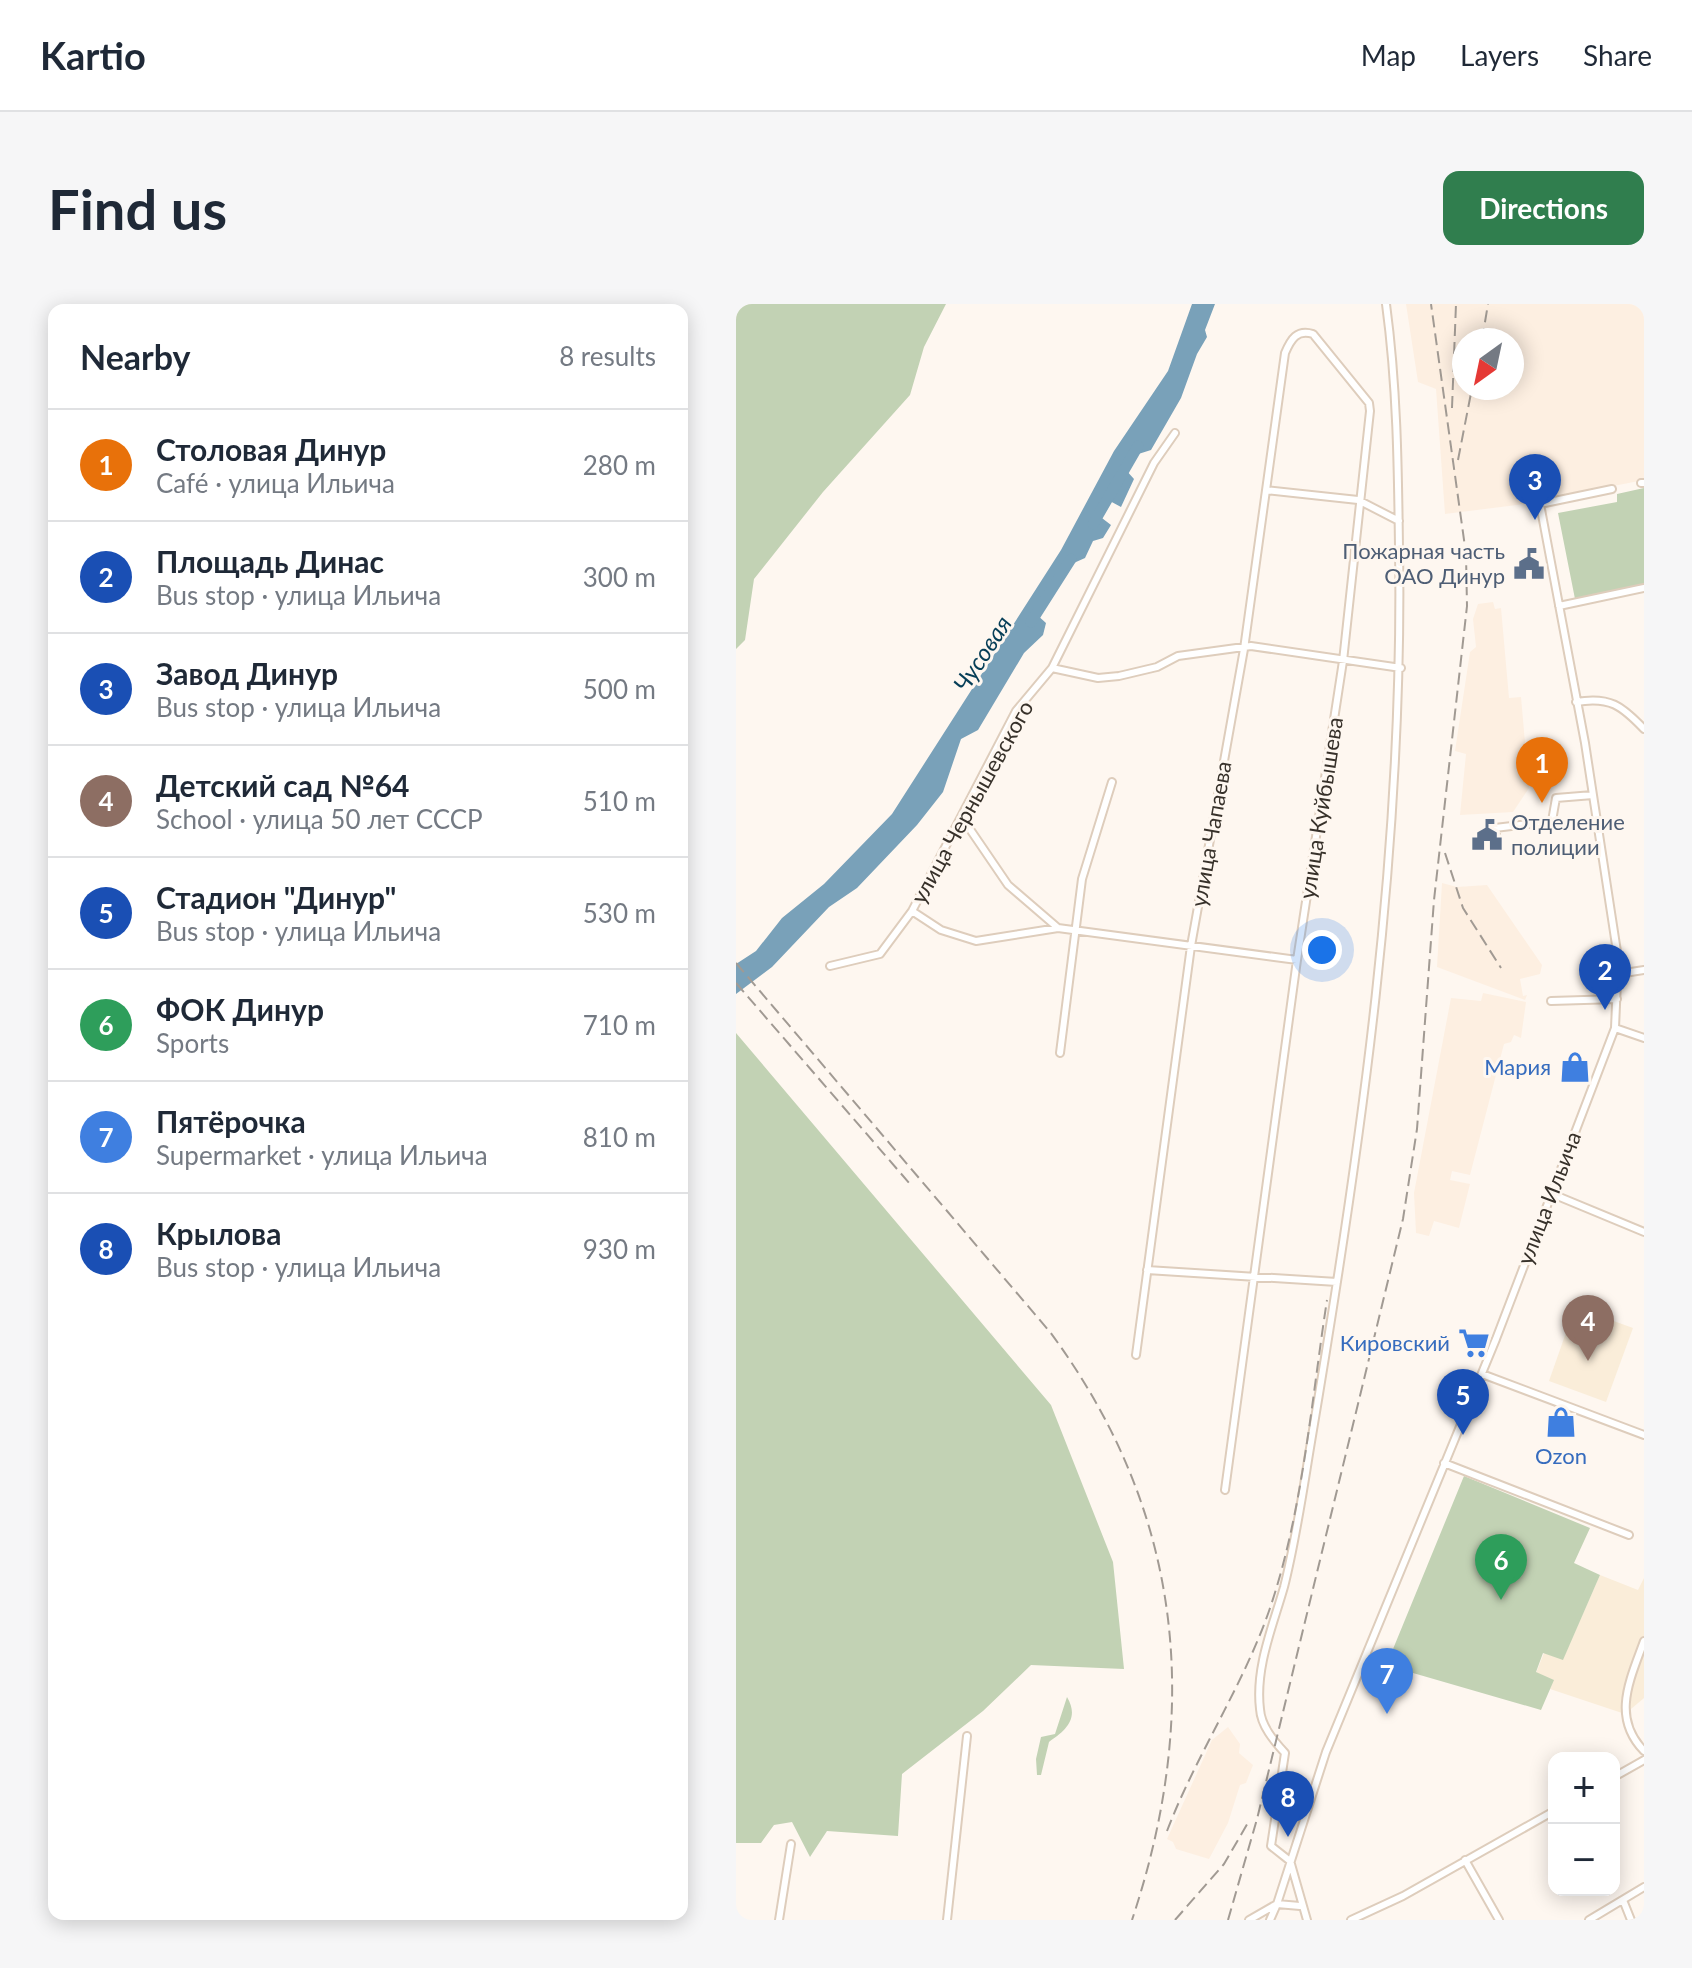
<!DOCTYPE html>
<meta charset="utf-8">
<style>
:root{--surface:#fff;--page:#f6f6f7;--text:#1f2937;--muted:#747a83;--line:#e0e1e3;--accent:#307e4e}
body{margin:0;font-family:Lato,sans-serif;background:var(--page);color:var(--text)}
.controls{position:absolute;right:24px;bottom:24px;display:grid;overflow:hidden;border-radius:16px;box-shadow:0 4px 20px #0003}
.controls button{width:72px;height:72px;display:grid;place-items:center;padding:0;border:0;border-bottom:2px solid var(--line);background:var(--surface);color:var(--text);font:40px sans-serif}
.compass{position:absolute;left:716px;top:24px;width:72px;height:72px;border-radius:50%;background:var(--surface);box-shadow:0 4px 20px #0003;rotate:213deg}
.you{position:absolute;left:586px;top:646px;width:28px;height:28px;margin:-20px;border:6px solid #fff;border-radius:50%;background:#1a73e8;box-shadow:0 0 0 12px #1a73e833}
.badge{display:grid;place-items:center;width:52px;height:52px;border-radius:50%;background:var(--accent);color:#fff;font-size:26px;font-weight:700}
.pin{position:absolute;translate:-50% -66px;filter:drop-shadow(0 2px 4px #0008)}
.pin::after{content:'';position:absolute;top:42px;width:28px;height:24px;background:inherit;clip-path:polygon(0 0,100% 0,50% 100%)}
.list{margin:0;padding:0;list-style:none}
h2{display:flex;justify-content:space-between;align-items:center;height:104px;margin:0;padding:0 32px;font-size:34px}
h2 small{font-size:26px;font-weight:400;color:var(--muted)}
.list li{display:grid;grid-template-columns:52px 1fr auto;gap:24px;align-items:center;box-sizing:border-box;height:112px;padding:0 32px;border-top:2px solid var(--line)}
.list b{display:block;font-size:30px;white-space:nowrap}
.list p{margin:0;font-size:26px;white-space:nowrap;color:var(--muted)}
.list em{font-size:26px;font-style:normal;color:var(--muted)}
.map{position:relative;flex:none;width:908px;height:1616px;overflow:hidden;border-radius:16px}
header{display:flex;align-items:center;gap:48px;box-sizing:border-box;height:112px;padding:0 40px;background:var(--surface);border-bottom:2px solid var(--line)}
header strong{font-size:38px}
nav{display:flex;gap:44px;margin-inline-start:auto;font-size:28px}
.intro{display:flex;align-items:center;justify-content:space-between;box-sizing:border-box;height:192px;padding:0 48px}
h1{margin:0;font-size:56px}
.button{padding:20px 36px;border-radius:16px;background:var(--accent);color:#fff;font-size:28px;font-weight:700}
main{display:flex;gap:48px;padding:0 48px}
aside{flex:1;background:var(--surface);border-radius:16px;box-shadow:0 4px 20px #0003}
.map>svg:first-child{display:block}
</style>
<header>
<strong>Kartio</strong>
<nav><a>Map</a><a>Layers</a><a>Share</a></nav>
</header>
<div class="intro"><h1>Find us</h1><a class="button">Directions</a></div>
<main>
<aside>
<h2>Nearby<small>8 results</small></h2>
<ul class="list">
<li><span class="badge" style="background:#e8710a">1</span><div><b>Столовая Динур</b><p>Café · улица Ильича</p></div><em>280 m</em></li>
<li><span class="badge" style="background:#1a4fb4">2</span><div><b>Площадь Динас</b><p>Bus stop · улица Ильича</p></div><em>300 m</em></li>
<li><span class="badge" style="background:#1a4fb4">3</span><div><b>Завод Динур</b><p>Bus stop · улица Ильича</p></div><em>500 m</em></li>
<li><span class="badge" style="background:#8d6e63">4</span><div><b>Детский сад №64</b><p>School · улица 50 лет СССР</p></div><em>510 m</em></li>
<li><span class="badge" style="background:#1a4fb4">5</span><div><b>Стадион &quot;Динур&quot;</b><p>Bus stop · улица Ильича</p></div><em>530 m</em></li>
<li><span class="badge" style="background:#2e9e5b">6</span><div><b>ФОК Динур</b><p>Sports</p></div><em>710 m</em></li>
<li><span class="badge" style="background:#3f7fe0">7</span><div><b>Пятёрочка</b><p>Supermarket · улица Ильича</p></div><em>810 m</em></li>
<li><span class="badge" style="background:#1a4fb4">8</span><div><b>Крылова</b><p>Bus stop · улица Ильича</p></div><em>930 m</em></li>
</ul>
</aside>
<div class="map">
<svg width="908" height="1616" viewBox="0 0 908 1616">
<rect width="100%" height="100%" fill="#fef7f0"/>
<!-- built -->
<path fill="#fdefe1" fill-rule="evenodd" d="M 670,0 L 908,0 L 908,176 L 781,201 L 709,210 L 700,85 L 682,78 ZM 728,36 L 776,36 L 776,84 L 728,84 Z
M 757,298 L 759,305 L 765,304 L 773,394 L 785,393 L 793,484 L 777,508 L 724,511 L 730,450 L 719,447 L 734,348 L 740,343 L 737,315 L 742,300 Z
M 706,579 L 721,583 L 751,581 L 806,661 L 804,670 L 784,675 L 787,692 L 791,691 L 789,696 L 701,663 Z
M 747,689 L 790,698 L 785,734 L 778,731 L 775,738 L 768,740 L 734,871 L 716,867 L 714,876 L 734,880 L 723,924 L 698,917 L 693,932 L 680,929 L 678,889 L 715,694 L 745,697 Z
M 492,1423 L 504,1440 L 503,1449 L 517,1461 L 510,1479 L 504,1481 L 492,1519 L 473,1555 L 440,1545 L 437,1538 L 431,1535 L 476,1436 Z"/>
<!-- education -->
<path fill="#faedd9" d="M 839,1003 L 897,1024 L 870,1098 L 813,1077 Z
M 864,1271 L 902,1286 L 908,1274 L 908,1394 L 889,1410 L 814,1385 L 817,1376 L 800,1369 L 808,1349 L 827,1355 Z"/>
<!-- green -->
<path fill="#c2d2b4" d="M 0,0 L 210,0 L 188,43 L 174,91 L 87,188 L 18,275 L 9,336 L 0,345 Z
M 908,184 L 908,281 L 839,295 L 822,209 L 881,198 L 881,190 Z
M 0,729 L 315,1101 L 377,1258 L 388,1365 L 295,1361 L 247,1407 L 166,1470 L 162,1532 L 91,1527 L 74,1553 L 56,1518 L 38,1521 L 25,1539 L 0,1539 Z
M 728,1172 L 854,1224 L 838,1259 L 864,1271 L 827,1356 L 807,1349 L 800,1368 L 818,1376 L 805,1406 L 677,1369 L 671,1377 L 648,1367 Z
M 331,1393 C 344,1415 329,1427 313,1438 L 305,1471 L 301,1471 L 300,1455 L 305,1433 L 319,1430 Z"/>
<!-- water -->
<path fill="#79a1b9" d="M 456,0 L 479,0 L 469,26 L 471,33 L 461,50 L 445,94 L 415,146 L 396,152 L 389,165 L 398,175 L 385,203 L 372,196 L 362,211 L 375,221 L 367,234 L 357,237 L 349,254 L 331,262 L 300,310 L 310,319 L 307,331 L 288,349 L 242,426 L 225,435 L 207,488 L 181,521 L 121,584 L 93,603 L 36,663 L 0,690 L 0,660 L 20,647 L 46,614 L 88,580 L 156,510 L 325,246 L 378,147 L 432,67 Z"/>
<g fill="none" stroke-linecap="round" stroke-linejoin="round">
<!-- river -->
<path stroke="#79a1b9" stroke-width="11" d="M 357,220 L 402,142
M 295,318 L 335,255"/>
<defs>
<path id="minor" d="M 905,179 L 908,179
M 530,186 L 622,196 L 663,217
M 823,302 L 908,284
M 316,364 L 362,374 L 383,372 L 421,363 L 442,352 L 515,342 L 665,364
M 840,398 C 874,392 886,402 908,425
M 227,515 L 272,581 L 322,624 L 561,656
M 761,538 L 759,524 L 816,517 L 820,494 L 857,491
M 176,607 L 205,626 L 240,637 L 322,624
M 94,662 L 144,650 L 176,607 L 280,407 L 316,364 L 418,159 L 439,129
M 882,670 L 908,666
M 815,697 L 881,695
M 879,724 L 908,734
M 324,749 L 346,575 L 376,478
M 814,889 L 908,928
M 411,966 L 601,978
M 400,1051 L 455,642 L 508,345 L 549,49 C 555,35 561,25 577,30 L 633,99 L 634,107 L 607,357 L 561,656 L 489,1186
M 746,1070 L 908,1131
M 708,1159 L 893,1231
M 908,1337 C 894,1376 875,1413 908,1447
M 878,1473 L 908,1456
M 729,1556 L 763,1616
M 554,1557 L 535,1542 L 549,1449 C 538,1437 525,1422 524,1405 C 519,1363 537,1322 548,1283 C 560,1236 567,1186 575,1138 C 625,842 668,544 663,243 C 662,162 661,81 650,0
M 555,1560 L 571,1616
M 887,1596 L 895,1616
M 43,1616 L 55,1540
M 211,1616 L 231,1432
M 513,1616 L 541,1600 L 590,1448 L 760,1035 L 879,724 L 882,654 L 849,439 L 804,200 L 876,185
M 534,1616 L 541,1600 L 564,1602
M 615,1616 L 667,1592 L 818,1507
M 853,1616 L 908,1583"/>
</defs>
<!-- minor casing -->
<use href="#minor" stroke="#decdbc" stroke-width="10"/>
<!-- minor -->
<use href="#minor" stroke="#fff" stroke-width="6"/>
<!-- rail -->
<path stroke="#a19a93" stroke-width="2" stroke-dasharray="12 6" stroke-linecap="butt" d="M 746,36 L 752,0
M 716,104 L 720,0
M 722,156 L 736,84
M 709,549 L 727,604 L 765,664
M 0,659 L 314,1028 C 448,1209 466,1406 396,1616
M 0,679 L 174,880
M 431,1527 C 460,1451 506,1384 533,1307 C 567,1208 575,1099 591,996
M 439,1616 L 488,1560 L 513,1517
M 492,1616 L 521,1515 L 667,915 L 681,825 L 698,596 L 731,302 L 730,250 L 695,0"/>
</g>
<!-- icons -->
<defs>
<symbol id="civic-bare" viewBox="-9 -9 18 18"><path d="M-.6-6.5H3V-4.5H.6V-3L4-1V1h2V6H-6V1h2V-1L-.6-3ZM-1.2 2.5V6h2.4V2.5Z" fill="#5c6f8a" stroke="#fef7f0" stroke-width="2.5" paint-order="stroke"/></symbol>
<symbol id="shop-bare" viewBox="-9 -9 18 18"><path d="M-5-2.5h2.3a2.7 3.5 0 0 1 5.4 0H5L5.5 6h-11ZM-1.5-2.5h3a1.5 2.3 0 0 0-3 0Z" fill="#3f7fe0" stroke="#fef7f0" stroke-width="2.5" paint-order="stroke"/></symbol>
<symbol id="supermarket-bare" viewBox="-9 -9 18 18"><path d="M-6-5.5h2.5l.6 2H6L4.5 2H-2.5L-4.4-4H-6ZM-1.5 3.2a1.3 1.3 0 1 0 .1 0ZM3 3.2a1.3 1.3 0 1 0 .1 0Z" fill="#3f7fe0" stroke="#fef7f0" stroke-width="2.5" paint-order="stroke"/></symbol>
</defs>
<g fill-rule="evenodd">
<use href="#civic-bare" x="771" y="238" width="44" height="44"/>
<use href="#civic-bare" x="729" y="509" width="44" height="44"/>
<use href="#shop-bare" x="817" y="741" width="44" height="44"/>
<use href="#supermarket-bare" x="716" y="1017" width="44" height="44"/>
<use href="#shop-bare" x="803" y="1096" width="44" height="44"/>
</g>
<g text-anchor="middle" stroke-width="6" stroke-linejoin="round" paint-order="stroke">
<!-- service labels -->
<g font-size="22" fill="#4e5e75" stroke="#fef7f0" text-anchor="end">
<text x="769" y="255">Пожарная часть<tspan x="769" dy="25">ОАО Динур</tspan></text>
<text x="775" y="526" text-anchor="start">Отделение<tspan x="775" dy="25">полиции</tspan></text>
</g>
<!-- street labels -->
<g font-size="22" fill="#37312a" stroke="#fef7f0">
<text transform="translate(236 498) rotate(-61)" y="8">улица Чернышевского</text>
<text transform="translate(585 504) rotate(-81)" y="8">улица Куйбышева</text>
<text transform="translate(475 530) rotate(-80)" y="8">улица Чапаева</text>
<text transform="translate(813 894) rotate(-69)" y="8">улица Ильича</text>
</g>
<!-- shop labels -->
<g font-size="22" fill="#366cbe" stroke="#fef7f0" text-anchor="end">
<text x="815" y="771">Мария</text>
<text x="714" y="1047">Кировский</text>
<text x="825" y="1160" text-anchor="middle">Ozon</text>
</g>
<!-- water labels -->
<g font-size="24" font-style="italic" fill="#063e57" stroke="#fef7f0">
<text transform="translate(247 350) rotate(-57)" y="8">Чусовая</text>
</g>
</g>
</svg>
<div class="controls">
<button>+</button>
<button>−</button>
</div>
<svg class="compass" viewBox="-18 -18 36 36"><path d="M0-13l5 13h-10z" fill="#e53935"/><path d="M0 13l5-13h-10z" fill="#747a83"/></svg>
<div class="you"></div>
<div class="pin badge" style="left:806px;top:499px;background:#e8710a">1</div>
<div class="pin badge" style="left:869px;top:706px;background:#1a4fb4">2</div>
<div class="pin badge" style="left:799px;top:216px;background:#1a4fb4">3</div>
<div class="pin badge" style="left:852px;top:1057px;background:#8d6e63">4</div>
<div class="pin badge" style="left:727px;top:1131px;background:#1a4fb4">5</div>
<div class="pin badge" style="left:765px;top:1296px;background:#2e9e5b">6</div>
<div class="pin badge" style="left:651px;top:1410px;background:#3f7fe0">7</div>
<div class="pin badge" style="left:552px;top:1533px;background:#1a4fb4">8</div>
</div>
</main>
